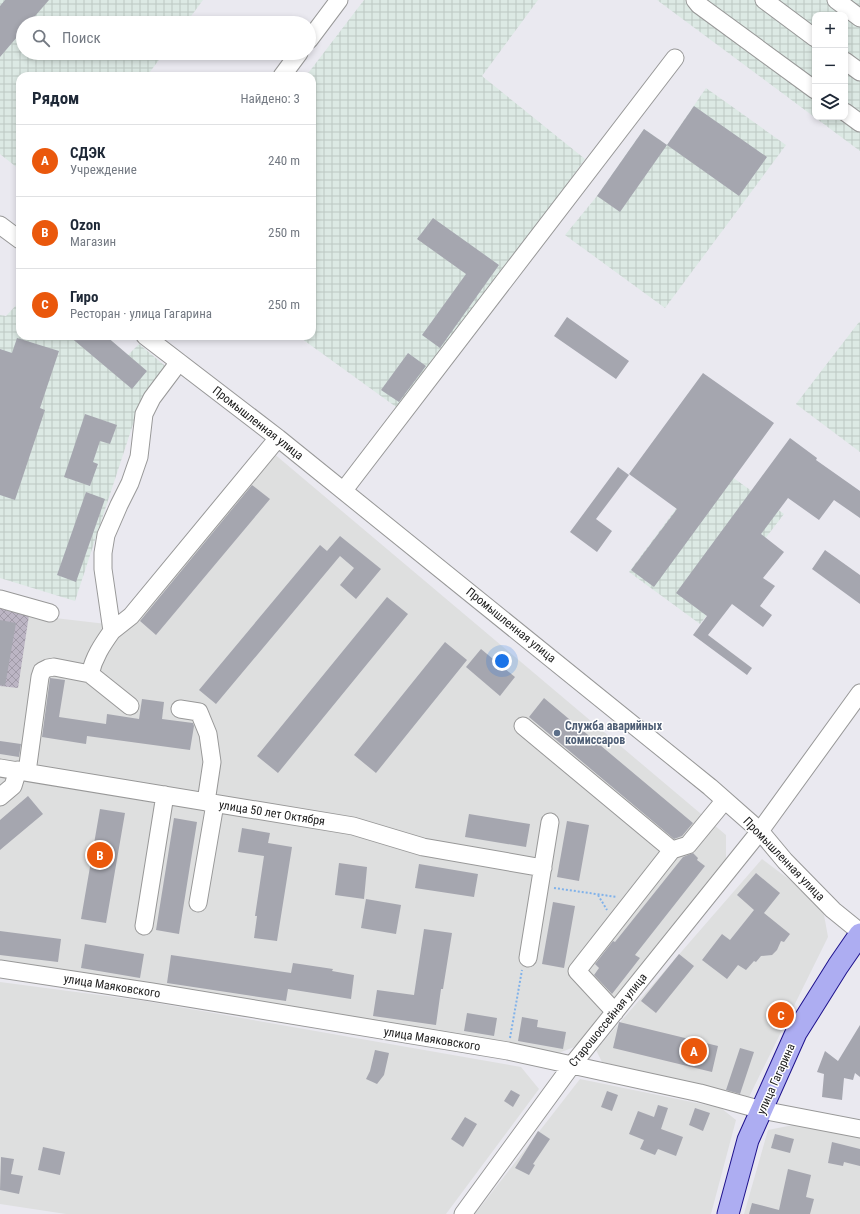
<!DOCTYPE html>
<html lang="ru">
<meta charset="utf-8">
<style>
:root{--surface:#fff;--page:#f2f2f3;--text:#1f2937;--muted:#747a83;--line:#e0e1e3;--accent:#ea580c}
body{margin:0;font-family:"Roboto Condensed",sans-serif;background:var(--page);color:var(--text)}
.controls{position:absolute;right:12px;top:12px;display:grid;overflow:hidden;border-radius:8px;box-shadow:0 2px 6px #0003}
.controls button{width:36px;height:36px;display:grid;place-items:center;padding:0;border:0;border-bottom:1px solid var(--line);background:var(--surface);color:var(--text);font:20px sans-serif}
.you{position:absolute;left:502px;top:661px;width:14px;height:14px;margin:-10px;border:3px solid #fff;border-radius:50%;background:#1a73e8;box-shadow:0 0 0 6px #1a73e833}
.badge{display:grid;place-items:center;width:26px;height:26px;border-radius:50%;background:var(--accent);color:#fff;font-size:13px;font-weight:700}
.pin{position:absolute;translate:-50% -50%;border:2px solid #fff;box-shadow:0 1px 4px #0006}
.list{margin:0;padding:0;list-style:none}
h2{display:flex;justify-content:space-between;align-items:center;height:52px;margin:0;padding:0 16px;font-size:17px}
h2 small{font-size:13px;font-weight:400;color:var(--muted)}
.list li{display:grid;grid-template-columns:26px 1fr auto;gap:12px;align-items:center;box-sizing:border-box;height:72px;padding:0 16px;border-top:1px solid var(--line)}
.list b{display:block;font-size:15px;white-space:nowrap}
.list p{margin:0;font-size:13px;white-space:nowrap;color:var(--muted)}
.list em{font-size:13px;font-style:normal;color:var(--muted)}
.icon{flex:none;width:22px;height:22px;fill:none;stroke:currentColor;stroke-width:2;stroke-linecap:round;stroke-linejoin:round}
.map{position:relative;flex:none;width:860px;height:1214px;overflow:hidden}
.search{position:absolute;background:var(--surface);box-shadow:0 2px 6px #0003;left:16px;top:16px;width:300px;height:44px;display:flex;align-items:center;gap:10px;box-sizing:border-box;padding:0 14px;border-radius:22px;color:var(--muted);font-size:15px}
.panel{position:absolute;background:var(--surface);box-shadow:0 2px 6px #0003;left:16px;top:72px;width:300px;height:268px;border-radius:12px}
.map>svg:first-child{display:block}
</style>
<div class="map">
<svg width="860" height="1214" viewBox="0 0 860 1214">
<defs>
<pattern id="industrial-grid" width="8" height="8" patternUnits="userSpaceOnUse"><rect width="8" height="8" fill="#dce9e4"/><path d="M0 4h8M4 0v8" fill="none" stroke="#bcc8c3"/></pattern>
<pattern id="construction-cross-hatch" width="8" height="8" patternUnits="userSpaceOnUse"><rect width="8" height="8" fill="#bcb5c4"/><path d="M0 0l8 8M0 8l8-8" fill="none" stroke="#a19ba8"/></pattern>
</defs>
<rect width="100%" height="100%" fill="#eae9f0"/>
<!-- residential -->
<path fill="#dedfdf" d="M 266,447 L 726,835 L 726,867 L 579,1045 L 559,1053 L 0,963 L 0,606 L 29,615 L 115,625 Z
M 762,859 L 822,904 L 828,937 L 749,1097 L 602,1062 L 596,1050 Z
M 0,982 L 145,1001 L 521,1067 L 539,1089 L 446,1214 L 66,1214 L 0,1204 Z
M 580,1079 L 721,1108 L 736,1120 L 711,1214 L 475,1214 Z
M 793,1125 L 860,1137 L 860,1214 L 744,1214 L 768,1130 Z"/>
<!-- industrial -->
<path fill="url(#industrial-grid)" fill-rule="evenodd" d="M 0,0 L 203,0 L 186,23 L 23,23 L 23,53 L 164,53 L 147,76 L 20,76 L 20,170 L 0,154 Z
M 364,0 L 538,0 L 482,76 L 585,159 L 403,412 L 298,336 L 312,336 L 312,76 L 306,76 Z
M 657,0 L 860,0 L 860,151 ZM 815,15 L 845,15 L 845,117 L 815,117 Z
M 706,88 L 786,145 L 665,308 L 565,235 L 597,196 L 644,129 L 667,145 Z
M 20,301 L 20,336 L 106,336 L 128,355 L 139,344 L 169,369 L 140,403 L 75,601 L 0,578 L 0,315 L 6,316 Z
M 859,322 L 860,323 L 860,452 L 796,404 Z
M 711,462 L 784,514 L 700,624 L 629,572 Z"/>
<!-- construction -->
<path fill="url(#construction-cross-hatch)" d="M 0,606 L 29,615 L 18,688 L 0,686 Z"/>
<!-- building -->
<path fill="#a5a6af" d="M 5,0 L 49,0 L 29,23 L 23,23 L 23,30 L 0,57 L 0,6 Z
M 694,106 L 767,157 L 739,196 L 667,145 Z
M 644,129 L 667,145 L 620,212 L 597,196 Z
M 433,218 L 499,265 L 440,348 L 422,335 L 466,274 L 417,239 Z
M 567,317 L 629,361 L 616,379 L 554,336 Z
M 69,336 L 106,336 L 147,371 L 132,389 Z
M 17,338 L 59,351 L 40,408 L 45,410 L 15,500 L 0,495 L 0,349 L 12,353 Z
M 408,353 L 426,366 L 399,402 L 381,390 Z
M 703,373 L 774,423 L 654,587 L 631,570 L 677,509 L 629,474 Z
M 85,414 L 117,425 L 110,444 L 100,441 L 93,462 L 98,464 L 90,486 L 64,477 Z
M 790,438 L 817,458 L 816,460 L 860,491 L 860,518 L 834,500 L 819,520 L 788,498 L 761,534 L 784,552 L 763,578 L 775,586 L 760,606 L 772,615 L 763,627 L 732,604 L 708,635 L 752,668 L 747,675 L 693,635 L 707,616 L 676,593 Z
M 618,467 L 629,475 L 596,519 L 612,531 L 597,552 L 570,532 Z
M 252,485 L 270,499 L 156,635 L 140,621 Z
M 86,492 L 105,499 L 76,582 L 57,575 Z
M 340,536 L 381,569 L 356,599 L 340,585 L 354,568 L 340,556 L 216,704 L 199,690 L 320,545 L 327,551 Z
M 825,550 L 860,575 L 860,604 L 812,569 Z
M 387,597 L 408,614 L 278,773 L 257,756 Z
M 0,620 L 16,623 L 5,686 L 0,685 Z
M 445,642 L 467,660 L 376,773 L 354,755 Z
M 481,649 L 515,677 L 500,696 L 466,667 Z
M 50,678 L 65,680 L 59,717 L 106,724 L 107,714 L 139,719 L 142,699 L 164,702 L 162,719 L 193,723 L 194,726 L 190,750 L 87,736 L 86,744 L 42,737 Z
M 544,698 L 693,823 L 682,836 L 674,839 L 529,717 Z
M 0,741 L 21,744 L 19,757 L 0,754 Z
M 28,796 L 43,814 L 0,850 L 0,820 Z
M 100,809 L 125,813 L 106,923 L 81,919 Z
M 469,814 L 530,824 L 526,847 L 465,837 Z
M 174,818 L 197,822 L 179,934 L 156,930 Z
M 567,821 L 589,825 L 579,881 L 557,877 Z
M 242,828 L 270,833 L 268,843 L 292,847 L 277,941 L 254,938 L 257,916 L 255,916 L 264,856 L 238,852 Z
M 693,853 L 698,858 L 697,860 L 705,866 L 635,955 L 640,958 L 612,994 L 594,975 L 599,968 L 595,964 L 613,941 L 615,942 L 683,857 Z
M 339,863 L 367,867 L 364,899 L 335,895 Z
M 419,864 L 478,874 L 474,897 L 415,888 Z
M 756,873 L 780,893 L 764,913 L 790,934 L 784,942 L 781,941 L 777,950 L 772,955 L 761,956 L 756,962 L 754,961 L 746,970 L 738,965 L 727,979 L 702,960 L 722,934 L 730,940 L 754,910 L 737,895 Z
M 366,899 L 401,905 L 396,934 L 361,928 Z
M 553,902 L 575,906 L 564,968 L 542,964 Z
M 424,929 L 452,933 L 443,989 L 441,989 L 436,1025 L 373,1016 L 377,990 L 414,995 Z
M 0,931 L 61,939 L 58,962 L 0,955 Z
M 85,944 L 144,954 L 140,978 L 81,968 Z
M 679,954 L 694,966 L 656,1013 L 641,1001 Z
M 171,955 L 291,973 L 293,963 L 333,969 L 332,971 L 354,975 L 351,999 L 288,989 L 286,1001 L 167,983 Z
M 467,1013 L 497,1018 L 494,1036 L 464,1031 Z
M 522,1017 L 538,1020 L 537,1027 L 566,1032 L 563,1049 L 518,1041 Z
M 619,1022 L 718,1046 L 712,1072 L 613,1048 Z
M 860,1025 L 860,1077 L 855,1073 L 853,1080 L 844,1078 L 842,1100 L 822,1097 L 824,1074 L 817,1072 L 825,1051 L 838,1061 Z
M 740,1048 L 754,1052 L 740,1094 L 726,1090 Z
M 375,1050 L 389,1053 L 384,1075 L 377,1084 L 366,1079 L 370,1071 Z
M 511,1090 L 520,1095 L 513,1107 L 504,1101 Z
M 607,1091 L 618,1095 L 612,1111 L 601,1107 Z
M 658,1105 L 668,1108 L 661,1129 L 683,1137 L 676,1156 L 658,1149 L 655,1155 L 640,1149 L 644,1140 L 629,1134 L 638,1111 L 654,1117 Z
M 695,1108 L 710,1113 L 703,1131 L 689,1125 Z
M 465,1117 L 477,1124 L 463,1147 L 451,1139 Z
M 538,1131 L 550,1139 L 533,1164 L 535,1165 L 529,1175 L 515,1168 Z
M 775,1134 L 794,1139 L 790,1153 L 771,1148 Z
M 832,1142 L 860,1149 L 860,1166 L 844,1162 L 843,1166 L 828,1163 Z
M 43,1147 L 65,1152 L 60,1175 L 38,1170 Z
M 1,1157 L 14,1159 L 11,1174 L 23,1176 L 19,1194 L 0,1190 Z
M 788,1169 L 811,1175 L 806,1197 L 814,1199 L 810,1214 L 749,1214 L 752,1203 L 779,1210 Z"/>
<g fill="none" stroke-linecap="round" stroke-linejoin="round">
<defs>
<path id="minor" d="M 695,0 L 699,5 L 815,90
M 764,0 L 815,38
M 836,0 L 860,18
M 309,40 L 339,0
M 845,61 L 860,72
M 282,76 L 299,53
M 845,112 L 860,123
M 0,225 L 20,240
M 145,336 L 278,438 L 710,787 L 760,831 L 785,861 L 833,910 L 860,932
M 344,490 L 675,58
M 0,599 L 50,613
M 112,631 L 131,616 L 278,438
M 90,674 C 94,657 102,645 112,631 L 103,569 L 103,553 L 106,535 L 119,505 L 130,483 L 139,457 L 144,414 L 152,398 L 179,362
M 180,709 L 199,712 L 208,734 L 212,762 L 206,802
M 523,726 L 672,850 L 688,845 L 725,800
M 0,768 L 353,826 L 423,847 L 543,868
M 27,772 L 40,677 L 42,671 L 48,668 L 54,667 L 90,674 L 130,706
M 0,797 L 13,786 L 18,770
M 198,903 L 215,804
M 144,926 L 165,795
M 528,958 L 550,822
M 0,969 L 152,992 L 508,1051 L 700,1093 L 762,1110 L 860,1129
M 615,1012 L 577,971 L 672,850
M 463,1214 L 572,1065 L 760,831 L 860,693"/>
<path id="major" d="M 728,1214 L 748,1140 L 796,1033 L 838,966 L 860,934"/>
</defs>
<!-- minor casing -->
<use href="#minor" stroke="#989898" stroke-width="19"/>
<!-- major casing -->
<use href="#major" stroke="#1e128c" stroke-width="23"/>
<!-- path -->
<path stroke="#80b2ea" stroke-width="2" stroke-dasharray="2 2" stroke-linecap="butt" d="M 554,888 L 617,897
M 598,895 L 607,910
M 510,1038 L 522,970"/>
<!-- minor -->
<use href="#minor" stroke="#fff" stroke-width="17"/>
<!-- major -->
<use href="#major" stroke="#adadf2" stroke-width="21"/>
</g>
<!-- markers -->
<circle fill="#5c6f8a" stroke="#fff" stroke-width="1.5" cx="557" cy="733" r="4"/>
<g text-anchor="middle" stroke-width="3" stroke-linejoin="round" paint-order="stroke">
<!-- street labels -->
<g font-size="12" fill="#212121" stroke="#fff">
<text transform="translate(258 423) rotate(38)" y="4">Промышленная улица</text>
<text transform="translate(511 625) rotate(39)" y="4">Промышленная улица</text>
<text transform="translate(272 813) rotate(9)" y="4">улица 50 лет Октября</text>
<text transform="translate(784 859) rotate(46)" y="4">Промышленная улица</text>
<text transform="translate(112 986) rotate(9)" y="4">улица Маяковского</text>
<text transform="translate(608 1020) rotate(-51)" y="4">Старошоссейная улица</text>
<text transform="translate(432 1039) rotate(9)" y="4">улица Маяковского</text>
<text transform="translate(776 1079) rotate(-66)" y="4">улица Гагарина</text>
</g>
<!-- service labels -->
<g font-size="12" font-weight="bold" fill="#4e5e75" stroke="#fff" text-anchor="start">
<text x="565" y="730">Служба аварийных<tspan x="565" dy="14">комиссаров</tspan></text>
</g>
</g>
</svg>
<div class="controls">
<button>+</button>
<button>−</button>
<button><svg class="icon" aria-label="layers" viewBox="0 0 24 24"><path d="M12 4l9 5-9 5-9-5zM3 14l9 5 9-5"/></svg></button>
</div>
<div class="you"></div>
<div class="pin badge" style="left:694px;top:1051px">A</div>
<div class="pin badge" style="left:100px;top:855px">B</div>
<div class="pin badge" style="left:781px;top:1015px">C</div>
<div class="search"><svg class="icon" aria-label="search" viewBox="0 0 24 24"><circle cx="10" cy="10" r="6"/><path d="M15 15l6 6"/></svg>Поиск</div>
<section class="panel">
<h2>Рядом<small>Найдено: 3</small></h2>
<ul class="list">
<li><span class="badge">A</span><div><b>СДЭК</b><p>Учреждение</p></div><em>240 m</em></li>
<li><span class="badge">B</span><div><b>Ozon</b><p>Магазин</p></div><em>250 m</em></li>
<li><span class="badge">C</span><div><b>Гиро</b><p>Ресторан · улица Гагарина</p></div><em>250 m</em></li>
</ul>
</section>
</div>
